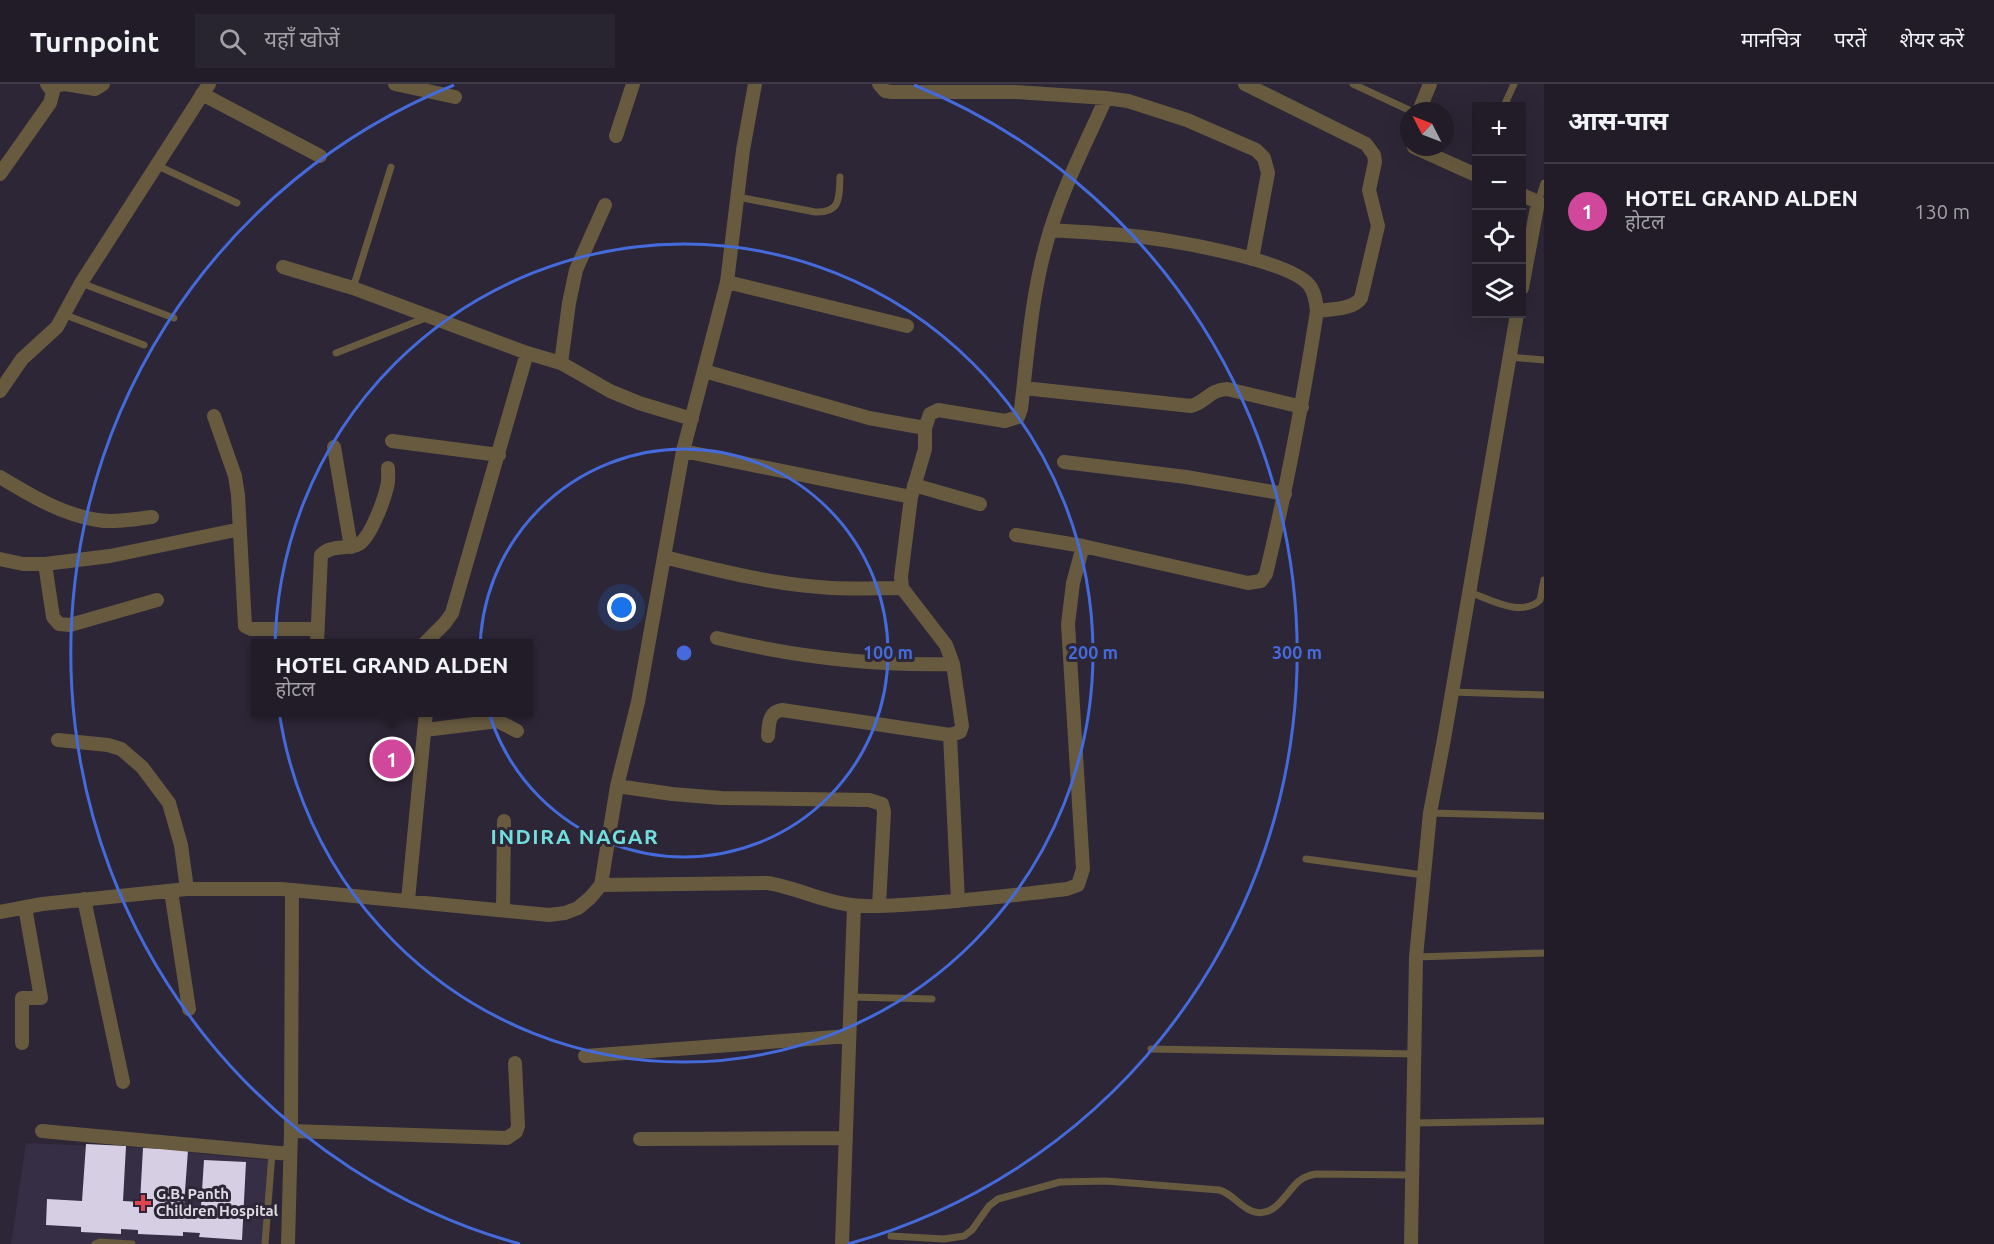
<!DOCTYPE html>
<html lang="hi">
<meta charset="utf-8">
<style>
:root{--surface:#211c28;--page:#292530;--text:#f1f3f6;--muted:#a2a1a8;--line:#3e3a45;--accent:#52cdcd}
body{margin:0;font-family:Ubuntu,"Noto Sans Devanagari",sans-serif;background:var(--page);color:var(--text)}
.controls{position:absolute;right:18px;top:18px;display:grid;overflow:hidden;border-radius:0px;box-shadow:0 6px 24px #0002}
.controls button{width:54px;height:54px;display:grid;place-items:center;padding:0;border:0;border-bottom:2px solid var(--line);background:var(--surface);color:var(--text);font:30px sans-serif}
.compass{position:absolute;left:1400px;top:18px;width:54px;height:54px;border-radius:50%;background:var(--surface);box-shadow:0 6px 24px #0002;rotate:312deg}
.you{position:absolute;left:622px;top:524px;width:21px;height:21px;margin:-15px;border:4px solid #fff;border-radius:50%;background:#1a73e8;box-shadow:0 0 0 9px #1a73e833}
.badge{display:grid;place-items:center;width:39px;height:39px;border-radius:50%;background:var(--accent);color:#fff;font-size:20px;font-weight:700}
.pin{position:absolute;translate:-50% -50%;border:3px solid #fff;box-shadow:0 2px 6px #0006}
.popup{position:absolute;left:251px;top:555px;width:282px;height:78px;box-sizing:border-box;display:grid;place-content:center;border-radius:0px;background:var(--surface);filter:drop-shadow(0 2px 4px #0005);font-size:20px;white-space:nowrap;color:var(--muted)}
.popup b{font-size:22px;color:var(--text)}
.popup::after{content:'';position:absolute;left:50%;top:100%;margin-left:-12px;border:12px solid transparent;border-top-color:var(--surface)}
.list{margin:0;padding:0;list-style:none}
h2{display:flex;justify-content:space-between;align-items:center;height:78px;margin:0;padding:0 24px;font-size:26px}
h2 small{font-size:20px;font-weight:400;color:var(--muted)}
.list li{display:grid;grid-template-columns:39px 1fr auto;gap:18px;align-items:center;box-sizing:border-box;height:96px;padding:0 24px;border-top:2px solid var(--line)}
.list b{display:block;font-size:22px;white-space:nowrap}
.list p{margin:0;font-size:20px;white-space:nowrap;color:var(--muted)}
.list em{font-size:20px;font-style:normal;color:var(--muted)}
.icon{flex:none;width:33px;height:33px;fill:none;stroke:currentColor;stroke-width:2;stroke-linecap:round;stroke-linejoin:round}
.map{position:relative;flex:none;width:1544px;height:1160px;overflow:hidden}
header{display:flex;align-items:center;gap:36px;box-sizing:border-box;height:84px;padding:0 30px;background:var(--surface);border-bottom:2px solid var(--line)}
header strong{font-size:28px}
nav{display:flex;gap:33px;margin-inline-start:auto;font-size:21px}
.search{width:420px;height:54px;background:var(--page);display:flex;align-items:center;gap:15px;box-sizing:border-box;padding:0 21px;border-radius:0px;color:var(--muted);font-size:22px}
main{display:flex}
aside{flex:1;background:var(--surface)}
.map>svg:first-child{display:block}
</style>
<header>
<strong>Turnpoint</strong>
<div class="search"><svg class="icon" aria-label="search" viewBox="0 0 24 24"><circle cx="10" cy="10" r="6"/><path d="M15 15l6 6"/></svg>यहाँ खोजें</div>
<nav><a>मानचित्र</a><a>परतें</a><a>शेयर करें</a></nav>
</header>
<main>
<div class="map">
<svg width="1544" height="1160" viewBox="0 0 1544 1160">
<rect width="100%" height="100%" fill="#2c2636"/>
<!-- built -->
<path fill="#362e44" d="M 26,1059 L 143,1064 L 274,1077 L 264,1160 L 11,1160 Z"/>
<!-- building -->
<path fill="#d6cfe4" d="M 86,1060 L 126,1062 L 123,1117 L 140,1118 L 143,1064 L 188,1066 L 184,1121 L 201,1122 L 204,1076 L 246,1078 L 242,1156 L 199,1153 L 200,1149 L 183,1148 L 183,1152 L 138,1150 L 138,1146 L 121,1145 L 121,1150 L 81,1148 L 81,1143 L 46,1141 L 47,1115 L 82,1117 Z"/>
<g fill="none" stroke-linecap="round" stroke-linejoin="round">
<!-- service -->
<path stroke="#675a3f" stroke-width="7" d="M 1353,0 L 1411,27
M 1504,22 L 1514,0
M 156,81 L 237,119
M 738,113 L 815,128 C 841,129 839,114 840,93
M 1538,118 L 1544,99
M 81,199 L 174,234
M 353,204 L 391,83
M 63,230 L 144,261
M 336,269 L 428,233
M 1509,273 L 1544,276
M 1469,508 C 1490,515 1521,534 1540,516 L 1544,496
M 1452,608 L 1544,611
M 1430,729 L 1544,732
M 1306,775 L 1423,791
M 1416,873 L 1544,869
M 851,913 L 932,915
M 1151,965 L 1414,970
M 1413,1039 L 1544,1037
M 891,1152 L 944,1155 L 964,1152 L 972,1146 L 989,1122 L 998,1115 L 1060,1098 L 1106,1097 L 1219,1106 C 1234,1110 1241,1125 1255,1128 C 1276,1133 1286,1108 1299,1097 C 1304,1093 1309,1091 1316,1090 L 1412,1091
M 95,1160 L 100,1158 L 132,1160
M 265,1160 L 272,1069"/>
<!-- minor -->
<path stroke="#675a3f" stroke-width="14" d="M 395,0 L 455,13
M 879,0 L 885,7 L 892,8 L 1015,8 L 1106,14 L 1128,17 L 1187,36 L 1256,66 L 1264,74 L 1268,89 L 1252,175
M 1245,0 L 1366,60 L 1374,71 L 1375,78 L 1369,106 L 1378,142 L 1361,214 C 1353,226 1330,225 1317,227
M 50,3 L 65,0 L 95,5 L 103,0
M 202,10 L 320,72
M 1419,27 L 1430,0
M 616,52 L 633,0
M 1414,63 L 1476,91
M 0,90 L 50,19 L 53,8 L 47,0
M 1522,111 L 1538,118 L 1522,204
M 283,183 L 353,204 L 527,269 L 561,279 L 610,307 L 639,319 L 692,335
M 727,198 L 907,242
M 561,279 L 569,219 L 576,186 L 605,121
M 704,287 L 869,334 L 925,344
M 1024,304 L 1191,322 C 1206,318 1209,306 1227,305 L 1302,323
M 0,307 L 22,275 L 57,243 L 81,199 L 209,0
M 214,332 L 235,392 L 238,411 L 245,542 L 251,545 L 317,545
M 392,357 L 499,371
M 334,363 L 351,463
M 683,367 L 911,413
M 1064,378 L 1186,393 L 1285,410
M 0,393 C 30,411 61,430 97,436 C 115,439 134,435 152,433
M 914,401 L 980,420
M 1016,451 L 1083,462 L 1248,499 L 1261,497 L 1266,490 C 1287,403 1303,316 1317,227 C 1316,218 1315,208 1309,201 C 1289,176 1168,155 1133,152 C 1106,149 1078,148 1050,146
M 664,473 C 720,487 775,501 832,504 C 855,505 879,504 902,504
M 0,475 L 23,480 L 45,480 L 110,472 L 231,447
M 45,480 L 53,533 L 59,540 L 70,541 L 157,516
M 717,554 C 795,573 872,582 953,580
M 317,560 L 321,471 C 331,461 345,465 357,461 C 369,458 384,416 387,403 C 389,397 388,391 388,384
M 424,560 L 445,539 L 452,529 L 527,269
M 425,646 L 498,637 L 517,647
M 768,652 C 769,641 768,628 782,626 L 950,651
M 58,656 L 108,661 L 121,665 L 142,683 L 169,719 L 181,761 L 187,805
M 617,702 L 672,710 L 721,714 L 869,716 L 882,720 L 884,728 L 879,822
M 601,801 L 767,799 C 796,803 822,818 852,821 C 873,824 895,821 916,820 C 967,817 1017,811 1067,805 L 1078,801 L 1083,785 L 1068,540 L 1073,499 L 1083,462
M 171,807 L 189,925
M 84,815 L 123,998
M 408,816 L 426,628
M 958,817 L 950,651 L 960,648 L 962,642 L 953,580 L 946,561 L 902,504 L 901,493 L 911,413 L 925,365 L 925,344 L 930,330 L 938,326 L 1005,337 L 1018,333 L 1021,325 C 1028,265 1032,203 1051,144 C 1065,99 1087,57 1106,14
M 503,826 L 504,737
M 0,828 L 42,820 L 187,805 L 282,805 L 549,831 L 565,829 L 578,824 L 590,814 L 601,801 L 617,702 L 638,618 L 683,367 L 727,198 L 743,66 L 755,0
M 22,959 L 22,914 L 41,914 L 25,823
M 585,972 L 849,952
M 42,1047 L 290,1070
M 291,1047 L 507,1054 L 516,1048 L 518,1042 L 515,979
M 640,1055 L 846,1054
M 288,1160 L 291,1047 L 292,806
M 842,1160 L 854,822
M 1411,1160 L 1416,873 L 1430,729 L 1444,655 L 1517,230"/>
</g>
<!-- distance rings -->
<g fill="none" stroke="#446adb" stroke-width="3">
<circle cx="684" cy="569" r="204"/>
<circle cx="684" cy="569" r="409"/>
<path d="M520 1160A613 613 0 0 1 454 1M914 1A613 613 0 0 1 848 1160"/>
</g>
<!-- markers -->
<path fill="#e0444e" stroke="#2c2636" stroke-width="2" d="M140 1110h6v6h6v6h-6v6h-6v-6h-6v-6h6z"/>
<g text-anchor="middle" stroke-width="6" stroke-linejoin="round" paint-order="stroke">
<!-- poi labels -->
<g font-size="15" font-weight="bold" fill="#dedbe5" stroke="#2c2636" text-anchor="start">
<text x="156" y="1115">G.B. Panth<tspan x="156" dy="17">Children Hospital</tspan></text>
</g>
<!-- district labels -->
<g font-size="21" font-weight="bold" letter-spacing="1.5" fill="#71dedd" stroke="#2c2636">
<text x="575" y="760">INDIRA NAGAR</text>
</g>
</g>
<circle cx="684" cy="569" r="9" fill="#446adb" stroke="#2c2636" stroke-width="3"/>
<g font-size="18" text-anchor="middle" font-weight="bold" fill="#446adb" stroke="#2c2636" stroke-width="6" stroke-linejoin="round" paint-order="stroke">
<text x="888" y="575">100 m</text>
<text x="1093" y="575">200 m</text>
<text x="1297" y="575">300 m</text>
</g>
</svg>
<div class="controls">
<button>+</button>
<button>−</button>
<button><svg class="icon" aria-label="locate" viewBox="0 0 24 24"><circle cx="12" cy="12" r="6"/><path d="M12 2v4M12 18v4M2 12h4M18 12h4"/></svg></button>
<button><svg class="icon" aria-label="layers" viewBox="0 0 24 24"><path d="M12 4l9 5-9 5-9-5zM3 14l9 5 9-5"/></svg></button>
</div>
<svg class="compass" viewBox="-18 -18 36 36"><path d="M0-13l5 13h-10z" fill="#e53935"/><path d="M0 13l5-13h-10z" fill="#a2a1a8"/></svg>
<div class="you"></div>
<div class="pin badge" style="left:392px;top:675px;background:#d1479c">1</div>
<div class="popup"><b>HOTEL GRAND ALDEN</b>होटल</div>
</div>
<aside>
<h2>आस-पास<small></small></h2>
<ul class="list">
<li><span class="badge" style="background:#d1479c">1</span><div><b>HOTEL GRAND ALDEN</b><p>होटल</p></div><em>130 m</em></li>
</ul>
</aside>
</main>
